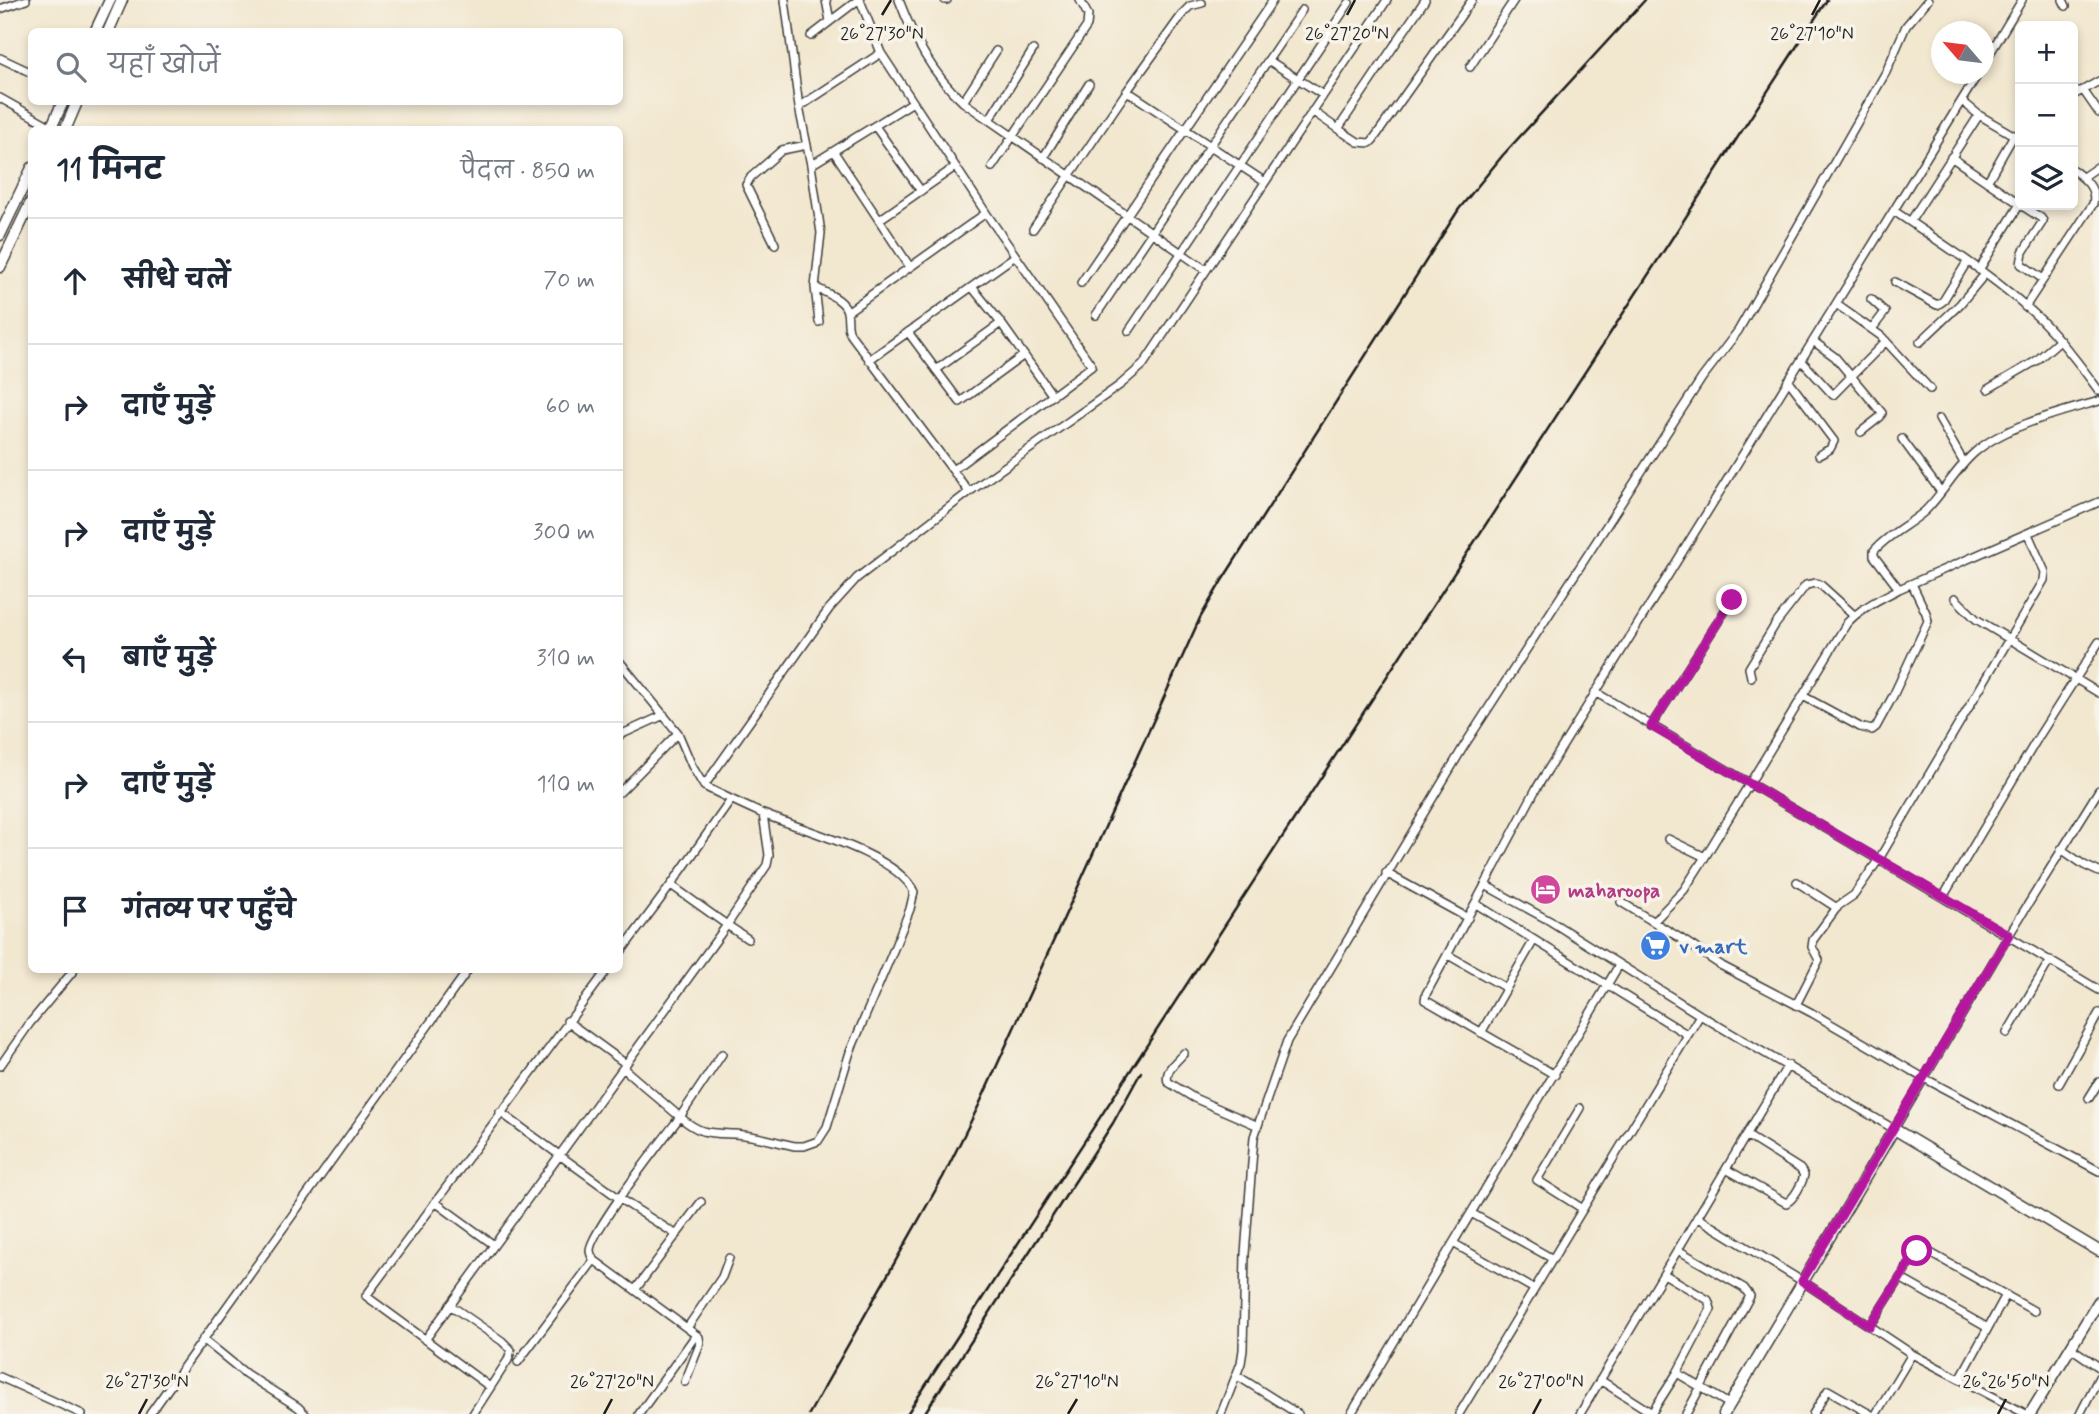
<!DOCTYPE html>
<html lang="hi">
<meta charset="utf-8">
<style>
:root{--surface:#fff;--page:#f2f2f3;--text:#1f2937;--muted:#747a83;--line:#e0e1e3}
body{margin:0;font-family:Mynerve,"Playpen Sans Deva",sans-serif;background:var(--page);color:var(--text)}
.controls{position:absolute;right:21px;top:21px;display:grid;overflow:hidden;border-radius:10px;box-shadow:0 4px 10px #0003}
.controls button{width:63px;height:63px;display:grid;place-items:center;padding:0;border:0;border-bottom:2px solid var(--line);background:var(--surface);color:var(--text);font:35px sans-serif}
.compass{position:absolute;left:1931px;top:21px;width:63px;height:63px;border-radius:50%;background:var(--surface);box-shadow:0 4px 10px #0003;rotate:298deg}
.stop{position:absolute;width:21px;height:21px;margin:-16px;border:5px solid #b5179e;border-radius:50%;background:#fff}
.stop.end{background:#b5179e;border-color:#fff;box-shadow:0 2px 7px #0008}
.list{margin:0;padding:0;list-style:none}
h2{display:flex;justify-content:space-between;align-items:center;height:91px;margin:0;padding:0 28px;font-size:30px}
h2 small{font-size:23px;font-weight:400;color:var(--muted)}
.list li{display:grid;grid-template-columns:46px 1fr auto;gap:21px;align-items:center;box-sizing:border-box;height:126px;padding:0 28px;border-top:2px solid var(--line)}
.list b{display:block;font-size:26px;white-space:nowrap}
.list em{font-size:23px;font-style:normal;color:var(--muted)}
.icon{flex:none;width:38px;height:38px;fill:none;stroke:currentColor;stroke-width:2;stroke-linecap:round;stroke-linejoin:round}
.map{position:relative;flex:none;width:2099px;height:1414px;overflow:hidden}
.search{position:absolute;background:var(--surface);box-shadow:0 4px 10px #0003;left:28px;top:28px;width:595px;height:77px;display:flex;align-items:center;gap:18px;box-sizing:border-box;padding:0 24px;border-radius:10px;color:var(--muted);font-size:26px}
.panel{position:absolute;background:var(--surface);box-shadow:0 4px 10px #0003;left:28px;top:126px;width:595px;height:847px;border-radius:10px}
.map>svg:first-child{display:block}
</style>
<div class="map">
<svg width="2099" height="1414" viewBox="0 0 2099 1414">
<rect width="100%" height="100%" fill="#f7f3e8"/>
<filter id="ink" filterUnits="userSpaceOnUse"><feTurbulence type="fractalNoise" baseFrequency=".0143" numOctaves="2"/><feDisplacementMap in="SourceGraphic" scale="14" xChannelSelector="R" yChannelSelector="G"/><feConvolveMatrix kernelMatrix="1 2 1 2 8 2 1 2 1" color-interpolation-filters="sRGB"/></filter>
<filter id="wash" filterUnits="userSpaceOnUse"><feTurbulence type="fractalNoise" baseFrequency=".00686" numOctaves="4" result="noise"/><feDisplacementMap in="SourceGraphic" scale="28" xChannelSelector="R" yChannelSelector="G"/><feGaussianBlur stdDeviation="1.57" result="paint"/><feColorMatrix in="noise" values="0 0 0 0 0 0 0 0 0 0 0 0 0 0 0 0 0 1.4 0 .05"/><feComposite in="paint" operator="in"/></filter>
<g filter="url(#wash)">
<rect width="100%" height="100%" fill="#f2e7cf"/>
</g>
<g filter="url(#ink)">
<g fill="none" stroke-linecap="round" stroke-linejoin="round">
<defs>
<path id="street" d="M 785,0 L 799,107 L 811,165 L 821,233 L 815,287 L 819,322
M 826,0 L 830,21
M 860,0 L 881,53 L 986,213 L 1092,366 L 954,469
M 899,0 C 914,39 932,74 963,102 L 1206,270
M 945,0 L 947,0
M 2063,0 L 2066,6
M 0,9 L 26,0
M 811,36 L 858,0
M 0,58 L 32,73
M 1268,60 L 1323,95
M 1983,65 L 2022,0
M 1470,67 L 1514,0
M 1978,74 L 1536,789 L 1485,885 L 1550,921 L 1700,1015 L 1894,1129 L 2009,935 L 2099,790
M 2083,90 L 2099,81
M 1127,91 L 1265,182
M 2073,95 L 2083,90 L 2099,113
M 0,98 L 57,130
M 1962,101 L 1979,115
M 963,102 L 996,51
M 799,107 L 881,53
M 1312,111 L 1338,129 L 1425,0
M 989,120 L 1033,50
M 875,126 L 921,191
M 1338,129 L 1358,142 L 1370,143 L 1373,140 L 1472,0
M 834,152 L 910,267
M 1951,157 L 2020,204 L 1979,270
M 1043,158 L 1089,84
M 811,165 L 913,102
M 992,167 L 1087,26 L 1088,15 L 1080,0
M 2083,177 L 2099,166
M 1987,182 L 2014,135
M 2021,205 L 2041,218 L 2043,221 L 2023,252 L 2021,264 L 2043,279
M 1894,211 C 1944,245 1997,278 2041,320 C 2063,342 2081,366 2099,391
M 879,220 L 955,167
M 1910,222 L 1979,115 L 2020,139
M 1033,229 L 1127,91 L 1184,12 L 1190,6 L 1202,3
M 775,244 L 746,185 L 751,177 L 782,150 L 807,145
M 1895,282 L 1937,305 L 1943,301 L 1967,262
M 1081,283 L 1273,0
M 815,287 C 825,293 845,299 847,312 C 849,321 846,327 851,335 L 969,492
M 972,287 L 1001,323
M 1871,299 L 1885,312 L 1872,329
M 1836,304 L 1881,336 L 1930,389
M 2025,307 L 2093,204 C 2097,188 2085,179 2073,170
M 847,312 L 986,213
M 1096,315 L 1302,10
M 1129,331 L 1349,3
M 908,332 L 960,402 L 1024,355
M 1813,341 L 1835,357 L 1882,413 L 1880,417 L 1861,432
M 1920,342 L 1960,304 L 1985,274
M 869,360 L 1015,256
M 1801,360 L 1833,395 L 1886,341
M 936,370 L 1001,323 L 1053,396
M 1788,380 L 1834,441 L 1830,449 L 1819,455
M 1988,389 L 2036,361 L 2060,340
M 1939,419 L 1964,463
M 1902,439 L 1941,492
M 1899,589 L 1874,556 L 1874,551 C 1887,535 1909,525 1925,511 C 1943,493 1955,470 1974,453 C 2004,426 2061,412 2099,401
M 1955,598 L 1976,619 L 2099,693
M 620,662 L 678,733 L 620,792
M 1751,677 L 1749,668 L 1775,625 L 1806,585 L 1816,583 L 1822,586 L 1854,615
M 1595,692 L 2099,990
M 1803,696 L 1860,727 L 1872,730 L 1876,727 L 1893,696 L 1928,621 L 1926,613 L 1912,584
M 1651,726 L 1732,600
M 678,733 L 692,766 L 704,786 L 829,609 L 857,578 L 969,492 L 1120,385 L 1143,365 L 1387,0
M 620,735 L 664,715
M 704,786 C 723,796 743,805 763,814 C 800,829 897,854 914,892 L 910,909 L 891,956 L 850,1052 L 827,1127 L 818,1141 L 804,1146 L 795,1146 C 776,1142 755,1135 735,1134 C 710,1133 701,1135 680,1117 L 722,1054
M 1668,839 L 1705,857
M 2061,849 L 2084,865 L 2099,872
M 1386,873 L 1468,918
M 1797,882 L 1837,908
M 1485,885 L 1426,994 L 1425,1000 L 1555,1075
M 1943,897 L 2039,736 L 2099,642
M 1621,902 L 1680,938 L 1722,966 L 1812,1013 L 1924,1078 L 2099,1171
M 1476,904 L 1688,1035
M 1654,921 L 1684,890 L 1705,857 L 1847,623 C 1862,607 1880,599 1899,589 L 2099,502
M 748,939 L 727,925 L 767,865 L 769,855 L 763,814
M 620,953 L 671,885 L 731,800
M 1448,955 L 1506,988
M 1796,1005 L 1819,960 L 1812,947 L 1813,940 L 1838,906 L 1854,895 L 1879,859 L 2044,580 L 2045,572 L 2028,534
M 567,1021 L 626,1064
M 1481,1033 L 1534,940
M 2007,1033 L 2050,960
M 1184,1053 C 1177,1061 1164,1070 1168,1082 L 1194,1098 L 1256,1125
M 0,1066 L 30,1023 L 74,970
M 623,1068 L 680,1117 C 664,1138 591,1231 590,1250 C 590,1255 592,1257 594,1260 L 699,1337 L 700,1344 L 685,1382
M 2059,1084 L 2099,1013
M 2089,1098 L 2099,1082
M 1580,1108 L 1537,1180 L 1583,1209
M 500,1112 L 620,1199 L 677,1235
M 1726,1169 L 1786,1203 C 1794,1199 1802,1184 1804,1175 L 1800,1169 L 1746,1135
M 435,1202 L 494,1245
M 1471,1213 L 1553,1259
M 1697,1217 L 1802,1281 L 1912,1354 L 2026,1414
M 1453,1243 L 1534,1289
M 1678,1250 L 1744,1288 L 1750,1296 L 1686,1414
M 1664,1274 L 1708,1300 L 1711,1309 L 1677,1373
M 1900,1278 L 1988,1328
M 635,1290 L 701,1202
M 450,1305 L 502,1341 L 511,1350 L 508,1360 L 473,1414
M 1870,1326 L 1920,1247 L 2034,1311
M 687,1328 L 722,1277 L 729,1258
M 203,1339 L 246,1374 L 298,1407 L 305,1414
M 425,1340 L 727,925 L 671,885
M 2071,1348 L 2099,1367
M 518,1362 L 594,1260
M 1236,1375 L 1298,1414
M 0,1377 L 82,1414
M 1960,1379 L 2006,1295
M 1600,1380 L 1652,1413
M 490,1387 L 366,1296 L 607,970
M 150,1414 L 468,970
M 639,1414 L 696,1335
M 1221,1414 L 1241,1363 L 1243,1350 L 1245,1254 L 1254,1137 L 1287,1041 L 1464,746 L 1702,378 L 1738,331 L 1886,72 L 1906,26 L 1928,0
M 1351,1414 L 1619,965
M 1459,1414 L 1700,1015
M 1580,1414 L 1788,1065
M 1651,1414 L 1677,1373 L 1729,1404
M 1813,1414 L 1828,1390 L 1870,1414
M 1876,1414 L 1912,1354
M 2080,1414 L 2099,1377"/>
<path id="secondary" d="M 95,32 L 110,0
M 108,32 L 122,0
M 50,130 L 63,102
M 65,130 L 77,102
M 0,235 L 32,168
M 0,267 L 32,200
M 1724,1414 L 1894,1129 L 2099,1251
M 2030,1414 L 2099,1301"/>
</defs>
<!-- street casing -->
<use href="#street" stroke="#3c3a37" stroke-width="10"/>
<!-- secondary casing -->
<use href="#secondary" stroke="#3c3a37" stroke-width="13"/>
<!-- street -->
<use href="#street" stroke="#fff" stroke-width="7"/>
<!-- secondary -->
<use href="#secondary" stroke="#fff" stroke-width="10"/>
<!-- rail -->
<path stroke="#1c1c1c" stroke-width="2.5" d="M 809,1414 L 943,1177 L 979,1105 L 1200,618 L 1221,582 L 1459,209 L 1503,155 L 1645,0
M 907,1414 L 1827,0
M 924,1414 L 1113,1123 L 1141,1072"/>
</g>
</g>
<g fill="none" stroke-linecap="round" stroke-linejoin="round" filter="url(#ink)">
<!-- route -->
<path stroke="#b5179e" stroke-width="9" d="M 1732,600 L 1651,726 L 2009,935 L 1802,1281 L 1870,1326 L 1917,1251"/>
</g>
<!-- ticks -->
<path fill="none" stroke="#1c1c1c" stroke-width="2.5" d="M 882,15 L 891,0M 1347,15 L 1355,0M 1812,15 L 1820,0M 139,1414 L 147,1399M 604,1414 L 612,1399M 1068,1414 L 1077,1399M 1533,1414 L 1541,1399M 1998,1414 L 2006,1399"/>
<!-- icons -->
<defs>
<symbol id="hotel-disc" viewBox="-11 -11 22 22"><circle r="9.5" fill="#d1479c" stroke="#f7f3e8"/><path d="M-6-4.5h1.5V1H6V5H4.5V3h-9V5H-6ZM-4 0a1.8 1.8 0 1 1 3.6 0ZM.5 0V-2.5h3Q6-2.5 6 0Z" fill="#fff"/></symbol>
<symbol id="supermarket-disc" viewBox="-11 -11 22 22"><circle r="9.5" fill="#3f7fe0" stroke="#f7f3e8"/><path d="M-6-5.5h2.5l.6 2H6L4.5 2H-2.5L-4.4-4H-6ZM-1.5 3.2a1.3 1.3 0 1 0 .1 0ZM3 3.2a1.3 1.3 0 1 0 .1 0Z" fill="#fff"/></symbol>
</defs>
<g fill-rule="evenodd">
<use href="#hotel-disc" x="1528" y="872" width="35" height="35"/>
<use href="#supermarket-disc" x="1638" y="928" width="35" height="35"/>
</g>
<g text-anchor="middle" stroke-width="7" stroke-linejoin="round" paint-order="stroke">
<!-- hotel labels -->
<g font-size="21" font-weight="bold" fill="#b23c85" stroke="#f7f3e8" text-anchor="start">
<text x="1568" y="897">maharoopa</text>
</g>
<!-- shop labels -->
<g font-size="21" font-weight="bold" fill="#366cbe" stroke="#f7f3e8" text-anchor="start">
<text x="1679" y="953">v mart</text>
</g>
</g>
<g font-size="18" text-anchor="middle" fill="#1c1c1c" stroke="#f7f3e8" stroke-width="7" stroke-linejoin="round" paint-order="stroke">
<text x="882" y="39">26°27'30"N</text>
<text x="1347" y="39">26°27'20"N</text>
<text x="1812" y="39">26°27'10"N</text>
<text x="147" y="1387">26°27'30"N</text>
<text x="612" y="1387">26°27'20"N</text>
<text x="1077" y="1387">26°27'10"N</text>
<text x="1541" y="1387">26°27'00"N</text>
<text x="2006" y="1387">26°26'50"N</text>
</g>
</svg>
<div class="controls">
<button>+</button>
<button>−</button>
<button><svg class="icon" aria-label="layers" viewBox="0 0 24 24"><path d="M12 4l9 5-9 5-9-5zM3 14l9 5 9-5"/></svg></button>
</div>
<svg class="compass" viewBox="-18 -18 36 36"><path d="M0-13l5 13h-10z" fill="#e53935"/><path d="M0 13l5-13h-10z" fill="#747a83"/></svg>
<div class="stop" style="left:1917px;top:1251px"></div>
<div class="stop end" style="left:1732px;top:600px"></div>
<div class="search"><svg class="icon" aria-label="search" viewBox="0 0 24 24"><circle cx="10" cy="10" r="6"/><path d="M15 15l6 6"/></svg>यहाँ खोजें</div>
<section class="panel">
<h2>11 मिनट<small>पैदल · 850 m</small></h2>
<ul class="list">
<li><svg class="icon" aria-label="ahead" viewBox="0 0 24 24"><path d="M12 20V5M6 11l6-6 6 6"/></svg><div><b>सीधे चलें</b></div><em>70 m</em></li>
<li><svg class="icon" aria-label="right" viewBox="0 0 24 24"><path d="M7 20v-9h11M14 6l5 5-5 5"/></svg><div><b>दाएँ मुड़ें</b></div><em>60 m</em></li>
<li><svg class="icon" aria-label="right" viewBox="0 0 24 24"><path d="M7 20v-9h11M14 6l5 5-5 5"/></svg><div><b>दाएँ मुड़ें</b></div><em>300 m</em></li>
<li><svg class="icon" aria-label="left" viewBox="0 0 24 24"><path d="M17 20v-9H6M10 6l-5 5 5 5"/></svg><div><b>बाएँ मुड़ें</b></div><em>310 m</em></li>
<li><svg class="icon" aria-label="right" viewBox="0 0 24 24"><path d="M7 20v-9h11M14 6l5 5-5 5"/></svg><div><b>दाएँ मुड़ें</b></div><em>110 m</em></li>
<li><svg class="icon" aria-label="arrive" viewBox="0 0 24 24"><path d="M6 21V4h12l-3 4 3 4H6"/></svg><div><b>गंतव्य पर पहुँचे</b></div></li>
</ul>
</section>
</div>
